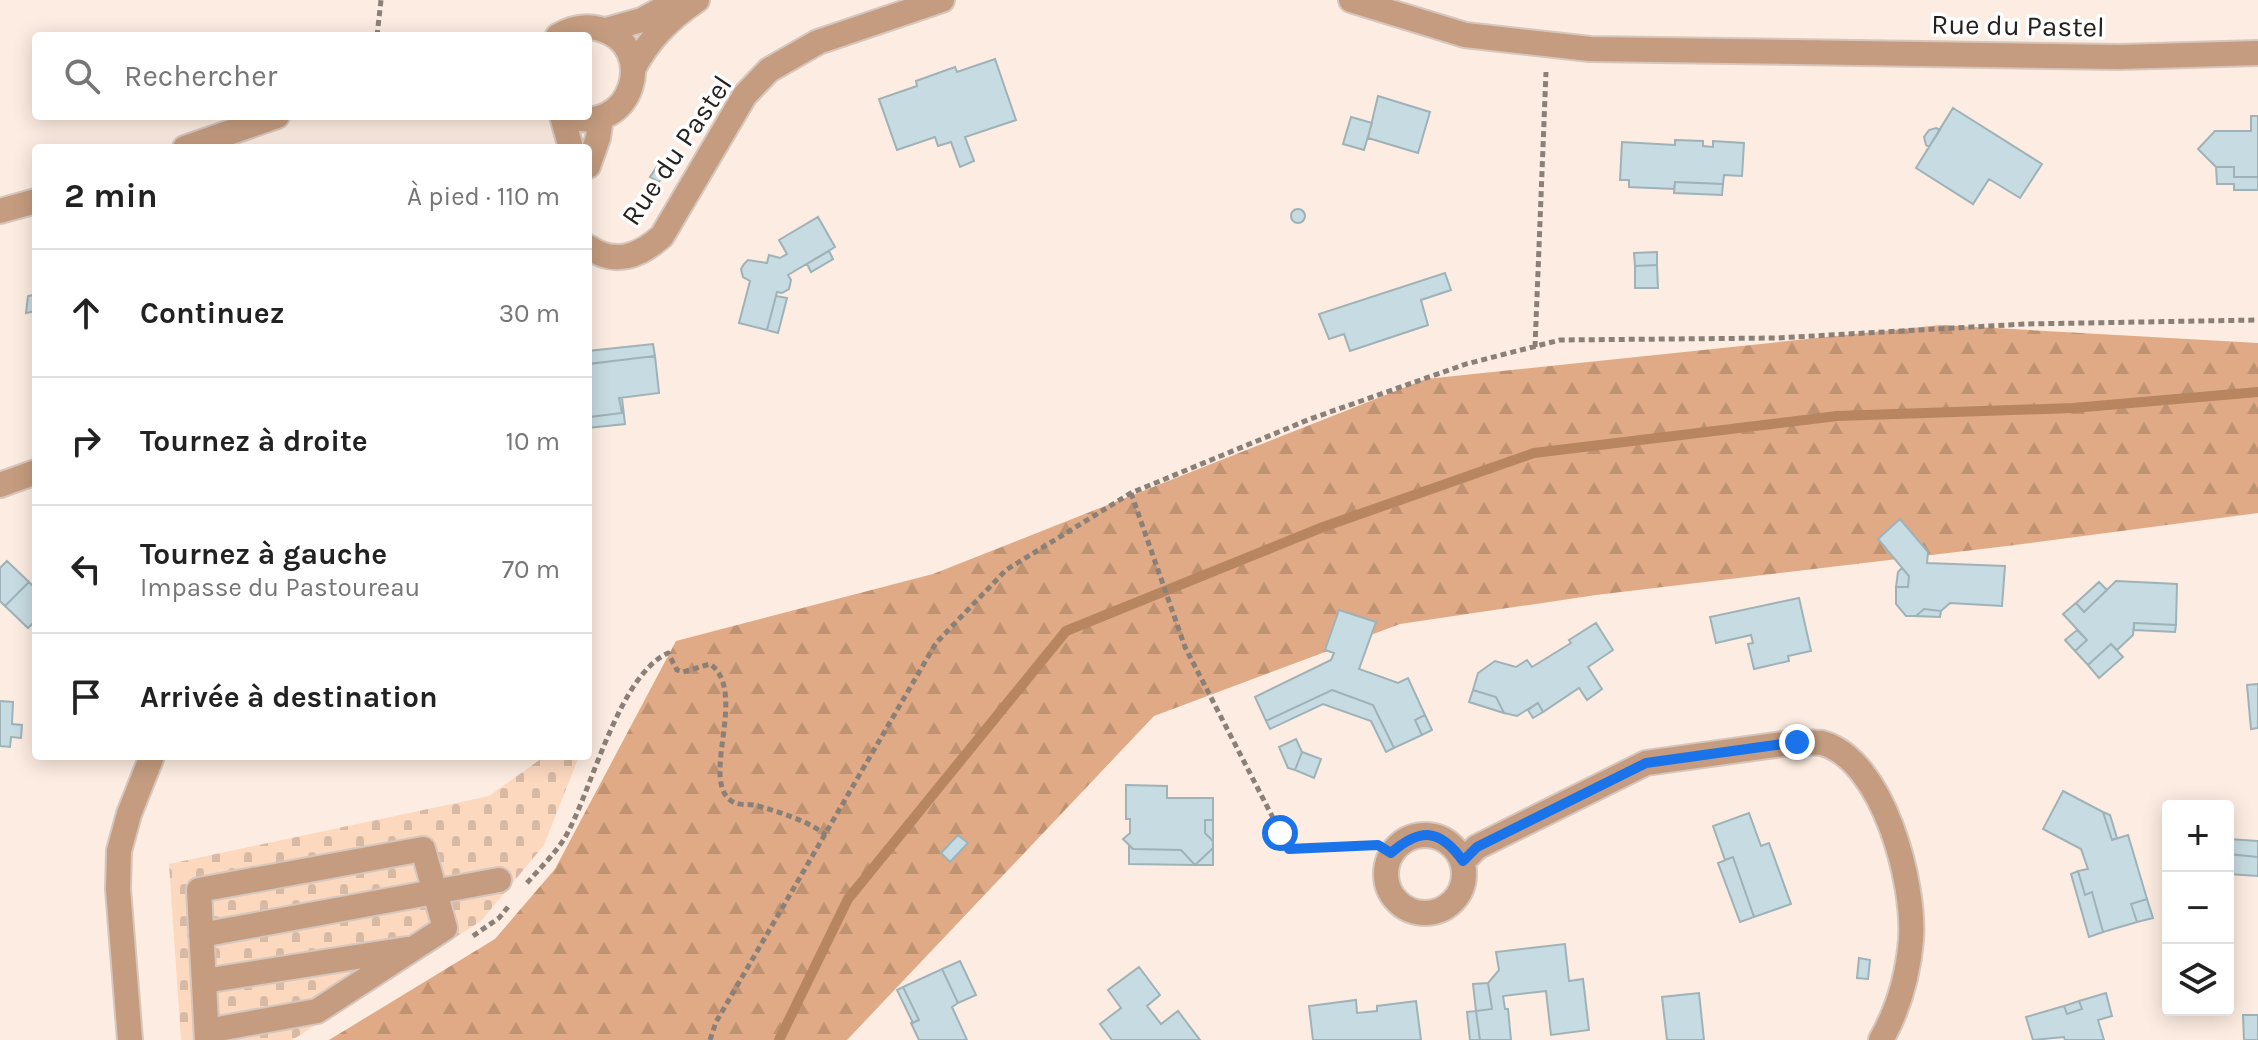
<!DOCTYPE html>
<html lang="fr">
<meta charset="utf-8">
<style>
:root{--surface:#fff;--page:#f2f2f2;--text:#222;--muted:#767676;--line:#e0e0e0}
body{margin:0;font-family:Karla,sans-serif;background:var(--page);color:var(--text)}
.controls{position:absolute;right:24px;bottom:24px;display:grid;overflow:hidden;border-radius:8px;box-shadow:0 4px 20px #0003}
.controls button{width:72px;height:72px;display:grid;place-items:center;padding:0;border:0;border-bottom:2px solid var(--line);background:var(--surface);color:var(--text);font:40px sans-serif}
.stop{position:absolute;width:24px;height:24px;margin:-18px;border:6px solid #1a73e8;border-radius:50%;background:#fff}
.stop.end{background:#1a73e8;border-color:#fff;box-shadow:0 2px 8px #0008}
.list{margin:0;padding:0;list-style:none}
h2{display:flex;justify-content:space-between;align-items:center;height:104px;margin:0;padding:0 32px;font-size:34px}
h2 small{font-size:26px;font-weight:400;color:var(--muted)}
.list li{display:grid;grid-template-columns:52px 1fr auto;gap:24px;align-items:center;box-sizing:border-box;height:128px;padding:0 32px;border-top:2px solid var(--line)}
.list b{display:block;font-size:30px;white-space:nowrap}
.list p{margin:0;font-size:26px;white-space:nowrap;color:var(--muted)}
.list em{font-size:26px;font-style:normal;color:var(--muted)}
.icon{flex:none;width:44px;height:44px;fill:none;stroke:currentColor;stroke-width:2;stroke-linecap:round;stroke-linejoin:round}
.map{position:relative;flex:none;width:2258px;height:1040px;overflow:hidden}
.search{position:absolute;background:var(--surface);box-shadow:0 4px 20px #0003;left:32px;top:32px;width:560px;height:88px;display:flex;align-items:center;gap:20px;box-sizing:border-box;padding:0 28px;border-radius:8px;color:var(--muted);font-size:30px}
.panel{position:absolute;background:var(--surface);box-shadow:0 4px 20px #0003;left:32px;top:144px;width:560px;height:616px;border-radius:8px}
.map>svg:first-child{display:block}
</style>
<div class="map">
<svg width="2258" height="1040" viewBox="0 0 2258 1040">
<defs>
<pattern id="forest-firs" width="22" height="20" patternUnits="userSpaceOnUse" patternTransform="scale(2)"><rect width="22" height="20" fill="#dfaa85"/><path d="M5 1l3.5 6h-7zM16 11l3.5 6h-7z" fill="#bf9272"/></pattern>
<pattern id="cemetery-stones" width="16" height="16" patternUnits="userSpaceOnUse" patternTransform="scale(2)"><rect width="16" height="16" fill="#fcd8bf"/><path d="M2 7V4a2 2 0 0 1 4 0v3zM10 15v-3a2 2 0 0 1 4 0v3z" fill="#d8b9a4"/></pattern>
</defs>
<rect width="100%" height="100%" fill="#fdece1"/>
<!-- forest -->
<path fill="url(#forest-firs)" d="M 1941,325 L 2258,343 L 2258,513 L 2007,546 L 1596,595 L 1400,624 L 1154,716 L 847,1040 L 329,1040 L 495,939 L 555,869 L 676,641 L 933,574 L 1426,379 Z"/>
<!-- cemetery -->
<path fill="url(#cemetery-stones)" d="M 545,756 L 579,756 L 544,845 L 481,921 L 292,1040 L 181,1040 L 169,864 L 489,796 Z"/>
<g fill="none" stroke-linecap="round" stroke-linejoin="round">
<!-- stream -->
<path stroke="#b88561" stroke-width="10" d="M 779,1040 L 848,899 L 1066,631 L 1323,527 L 1534,453 L 1837,416 L 2073,408 L 2258,392"/>
</g>
<!-- building -->
<path fill="#c7dce2" stroke="#9eb2b8" stroke-width="2" d="M 995,59 L 1016,120 L 965,137 L 974,161 L 960,167 L 951,142 L 938,146 L 935,137 L 897,150 L 879,99 L 917,86 L 916,81 L 955,67 L 957,72 Z
M 1378,96 L 1430,112 L 1418,153 L 1368,138 Z
M 1953,108 L 2042,164 L 2020,198 L 1989,179 L 1973,204 L 1916,168 Z
M 2251,116 L 2258,116 L 2258,177 L 2234,177 L 2234,167 L 2216,167 L 2198,149 L 2215,131 L 2251,131 Z
M 1351,117 L 1372,123 L 1364,150 L 1343,144 Z
M 1936,128 L 1940,130 L 1929,147 L 1926,145 L 1924,137 L 1929,130 Z
M 1675,140 L 1703,141 L 1703,146 L 1713,147 L 1713,141 L 1744,143 L 1742,176 L 1724,175 L 1723,184 L 1675,182 L 1674,189 L 1629,187 L 1629,180 L 1620,180 L 1622,142 L 1675,145 Z
M 658,165 L 667,171 L 659,182 L 650,177 Z
M 2216,167 L 2234,167 L 2234,177 L 2258,177 L 2258,190 L 2234,190 L 2234,184 L 2217,184 Z
M 1675,182 L 1723,184 L 1722,195 L 1674,193 Z
M1291 216a7 7 0 1 1 14 0a7 7 0 1 1-14 0Z
M 818,217 L 835,247 L 788,275 L 791,280 L 789,289 L 782,293 L 777,292 L 767,330 L 739,323 L 750,281 L 743,277 L 741,269 L 744,264 L 748,260 L 767,263 L 769,255 L 780,258 L 787,254 L 779,240 Z
M 829,251 L 833,259 L 811,272 L 807,264 Z
M 1657,252 L 1657,265 L 1635,266 L 1634,253 Z
M 1657,265 L 1658,288 L 1635,288 L 1635,266 Z
M 1445,273 L 1451,290 L 1421,300 L 1428,325 L 1350,351 L 1344,334 L 1329,339 L 1319,314 Z
M 34,295 L 36,311 L 26,313 L 28,296 Z
M 776,296 L 787,298 L 778,333 L 767,330 Z
M 653,344 L 655,356 L 588,364 L 588,351 Z
M 655,356 L 659,393 L 619,398 L 622,413 L 589,417 L 588,364 Z
M 619,398 L 622,398 L 625,424 L 588,428 L 588,403 L 589,417 L 622,413 Z
M 1900,519 L 1928,552 L 1927,563 L 2005,566 L 2002,606 L 1950,603 L 1941,611 L 1924,609 L 1916,616 L 1906,616 L 1896,604 L 1896,587 L 1908,587 L 1909,576 L 1878,539 Z
M 7,561 L 29,582 L 5,606 L 0,601 L 0,568 Z
M 1902,568 L 1909,576 L 1908,587 L 1896,587 L 1898,572 Z
M 2116,581 L 2177,584 L 2176,625 L 2134,623 L 2133,635 L 2117,650 L 2111,644 L 2088,665 L 2075,651 L 2087,640 L 2063,614 L 2076,603 L 2084,612 Z
M 29,582 L 36,589 L 36,620 L 28,628 L 5,606 Z
M 2099,582 L 2107,590 L 2084,612 L 2076,603 Z
M 1799,598 L 1811,651 L 1788,656 L 1789,661 L 1754,669 L 1748,644 L 1753,643 L 1751,635 L 1716,643 L 1710,617 Z
M 1924,609 L 1941,611 L 1940,617 L 1916,616 Z
M 1339,610 L 1376,622 L 1359,669 L 1398,683 L 1408,678 L 1425,715 L 1415,720 L 1422,735 L 1394,748 L 1373,705 L 1332,690 L 1266,721 L 1255,697 L 1331,660 L 1334,653 L 1325,650 Z
M 1596,623 L 1613,650 L 1588,667 L 1602,689 L 1587,700 L 1579,688 L 1543,712 L 1538,703 L 1517,716 L 1504,713 L 1496,697 L 1473,690 L 1478,673 L 1495,661 L 1516,667 L 1527,660 L 1532,667 L 1571,643 L 1569,640 Z
M 2134,623 L 2176,625 L 2175,632 L 2134,630 Z
M 2077,630 L 2087,640 L 2075,651 L 2065,640 Z
M 2111,644 L 2123,657 L 2099,678 L 2088,665 Z
M 2258,684 L 2258,728 L 2251,729 L 2247,685 Z
M 1332,690 L 1373,705 L 1394,748 L 1386,752 L 1371,721 L 1323,704 L 1270,729 L 1266,721 Z
M 1473,690 L 1496,697 L 1504,713 L 1469,702 Z
M 0,701 L 13,702 L 12,724 L 22,725 L 21,738 L 11,737 L 10,747 L 0,746 Z
M 1538,703 L 1543,712 L 1533,718 L 1528,710 Z
M 1425,715 L 1432,730 L 1422,735 L 1415,720 Z
M 1296,739 L 1302,752 L 1295,770 L 1288,768 L 1279,747 Z
M 1302,752 L 1321,759 L 1314,778 L 1295,770 Z
M 1126,785 L 1167,786 L 1167,798 L 1213,798 L 1213,820 L 1205,820 L 1205,833 L 1213,841 L 1213,848 L 1195,865 L 1181,850 L 1133,849 L 1123,839 L 1130,833 L 1130,819 L 1126,819 Z
M 2063,791 L 2103,812 L 2112,840 L 2128,835 L 2147,899 L 2131,904 L 2137,922 L 2103,932 L 2092,892 L 2085,895 L 2078,871 L 2088,869 L 2081,849 L 2043,829 Z
M 2103,812 L 2110,815 L 2117,838 L 2112,840 Z
M 1749,813 L 1761,846 L 1769,843 L 1791,904 L 1754,917 L 1733,857 L 1725,860 L 1713,826 Z
M 1205,820 L 1213,820 L 1213,841 L 1205,833 Z
M 958,835 L 968,843 L 950,862 L 941,853 Z
M 2228,839 L 2258,841 L 2258,857 L 2228,854 Z
M 1129,846 L 1133,849 L 1181,850 L 1195,865 L 1129,864 Z
M 1213,848 L 1213,865 L 1195,865 Z
M 2228,854 L 2258,857 L 2258,876 L 2228,874 Z
M 1733,857 L 1754,917 L 1740,922 L 1718,863 Z
M 2078,871 L 2085,895 L 2092,892 L 2103,932 L 2089,937 L 2071,874 Z
M 2147,899 L 2153,918 L 2137,922 L 2131,904 Z
M 1565,944 L 1569,981 L 1583,979 L 1589,1030 L 1551,1035 L 1546,991 L 1503,996 L 1505,1009 L 1508,1009 L 1511,1040 L 1480,1040 L 1476,1011 L 1492,1009 L 1488,983 L 1499,970 L 1496,952 Z
M 1859,958 L 1870,960 L 1868,979 L 1857,978 Z
M 960,961 L 976,995 L 958,1003 L 942,969 Z
M 1139,967 L 1160,995 L 1147,1006 L 1161,1024 L 1178,1011 L 1200,1040 L 1112,1040 L 1100,1024 L 1121,1008 L 1108,990 Z
M 942,969 L 958,1003 L 952,1007 L 967,1040 L 919,1040 L 911,1023 L 919,1020 L 903,987 Z
M 1488,983 L 1492,1009 L 1476,1011 L 1473,984 Z
M 903,987 L 919,1020 L 913,1023 L 897,990 Z
M 1699,993 L 1704,1040 L 1667,1040 L 1662,997 Z
M 2106,993 L 2112,1016 L 2098,1020 L 2104,1040 L 2065,1040 L 2064,1037 L 2033,1040 L 2026,1017 L 2064,1006 L 2067,1014 L 2082,1009 L 2079,1001 Z
M 1356,1000 L 1357,1013 L 1377,1011 L 1377,1006 L 1416,1001 L 1421,1040 L 1313,1040 L 1309,1006 Z
M 2079,1001 L 2082,1009 L 2067,1014 L 2064,1006 Z
M 1476,1011 L 1480,1040 L 1470,1040 L 1467,1012 Z
M 2243,1015 L 2258,1015 L 2258,1040 L 2244,1040 Z"/>
<g fill="none" stroke-linecap="round" stroke-linejoin="round">
<defs>
<path id="minor" d="M 1351,0 L 1465,35 L 1590,49 L 2119,57 L 2258,53
M 606,30 L 642,20 L 677,1
M 558,36 C 571,28 585,25 600,29 C 659,45 633,138 568,116
M 633,69 C 649,39 669,19 697,0
M 562,116 L 571,148
M 185,148 L 277,116
M 588,166 L 598,138 L 601,118
M 0,211 L 36,201
M 588,247 C 615,266 640,256 662,236 L 745,95 L 769,70 L 818,42 L 942,0
M 0,485 L 36,472
M1386 874a39 39 0 1 1 78 0a39 39 0 1 1-78 0Z
M 1463,861 L 1477,847 L 1646,763 L 1797,742 C 1805,743 1814,742 1822,743 C 1884,760 1915,884 1911,940 C 1908,975 1898,1010 1881,1040
M 201,935 L 499,880
M 204,981 L 407,949
M 207,1031 L 317,1011 L 445,928 L 423,849 L 199,890 L 207,1040
M 130,1040 L 118,889 L 119,851 L 129,814 L 152,756"/>
</defs>
<!-- minor casing -->
<use href="#minor" stroke="#d6c7be" stroke-width="28"/>
<!-- path -->
<path stroke="#8b8078" stroke-width="5" stroke-dasharray="6 4" stroke-linecap="butt" d="M 377,36 L 381,0
M 1535,347 L 1546,72
M 1131,493 L 1185,647 L 1289,849 L 1378,845 L 1391,853
M 527,883 C 541,867 560,849 569,830 C 594,782 620,675 668,653 L 677,670 L 683,672 L 710,664 C 748,691 702,775 729,799 C 737,807 748,803 758,806 C 782,813 806,820 826,835
M 473,936 L 499,918 L 508,907
M 710,1040 L 716,1022 L 936,643 L 1006,570 L 1131,493 L 1310,419 L 1466,364 L 1560,340 L 1777,338 L 2025,324 L 2258,320"/>
<!-- minor -->
<use href="#minor" stroke="#c59c7f" stroke-width="24"/>
</g>
<g fill="none" stroke-linecap="round" stroke-linejoin="round">
<!-- route -->
<path stroke="#1a73e8" stroke-width="10" d="M 1280,833 L 1289,849 L 1378,845 L 1391,853 C 1421,827 1440,829 1463,861 L 1477,847 L 1646,763 L 1797,742"/>
</g>
<g text-anchor="middle" stroke-width="7" stroke-linejoin="round" paint-order="stroke">
<!-- street labels -->
<g font-size="28" fill="#27211d" stroke="#fff">
<text transform="translate(2018 25) rotate(1)" y="10">Rue du Pastel</text>
<text transform="translate(676 150) rotate(-56)" y="10">Rue du Pastel</text>
</g>
</g>
</svg>
<div class="controls">
<button>+</button>
<button>−</button>
<button><svg class="icon" aria-label="layers" viewBox="0 0 24 24"><path d="M12 4l9 5-9 5-9-5zM3 14l9 5 9-5"/></svg></button>
</div>
<div class="stop" style="left:1280px;top:833px"></div>
<div class="stop end" style="left:1797px;top:742px"></div>
<div class="search"><svg class="icon" aria-label="search" viewBox="0 0 24 24"><circle cx="10" cy="10" r="6"/><path d="M15 15l6 6"/></svg>Rechercher</div>
<section class="panel">
<h2>2 min<small>À pied · 110 m</small></h2>
<ul class="list">
<li><svg class="icon" aria-label="ahead" viewBox="0 0 24 24"><path d="M12 20V5M6 11l6-6 6 6"/></svg><div><b>Continuez</b></div><em>30 m</em></li>
<li><svg class="icon" aria-label="right" viewBox="0 0 24 24"><path d="M7 20v-9h11M14 6l5 5-5 5"/></svg><div><b>Tournez à droite</b></div><em>10 m</em></li>
<li><svg class="icon" aria-label="left" viewBox="0 0 24 24"><path d="M17 20v-9H6M10 6l-5 5 5 5"/></svg><div><b>Tournez à gauche</b><p>Impasse du Pastoureau</p></div><em>70 m</em></li>
<li><svg class="icon" aria-label="arrive" viewBox="0 0 24 24"><path d="M6 21V4h12l-3 4 3 4H6"/></svg><div><b>Arrivée à destination</b></div></li>
</ul>
</section>
</div>
